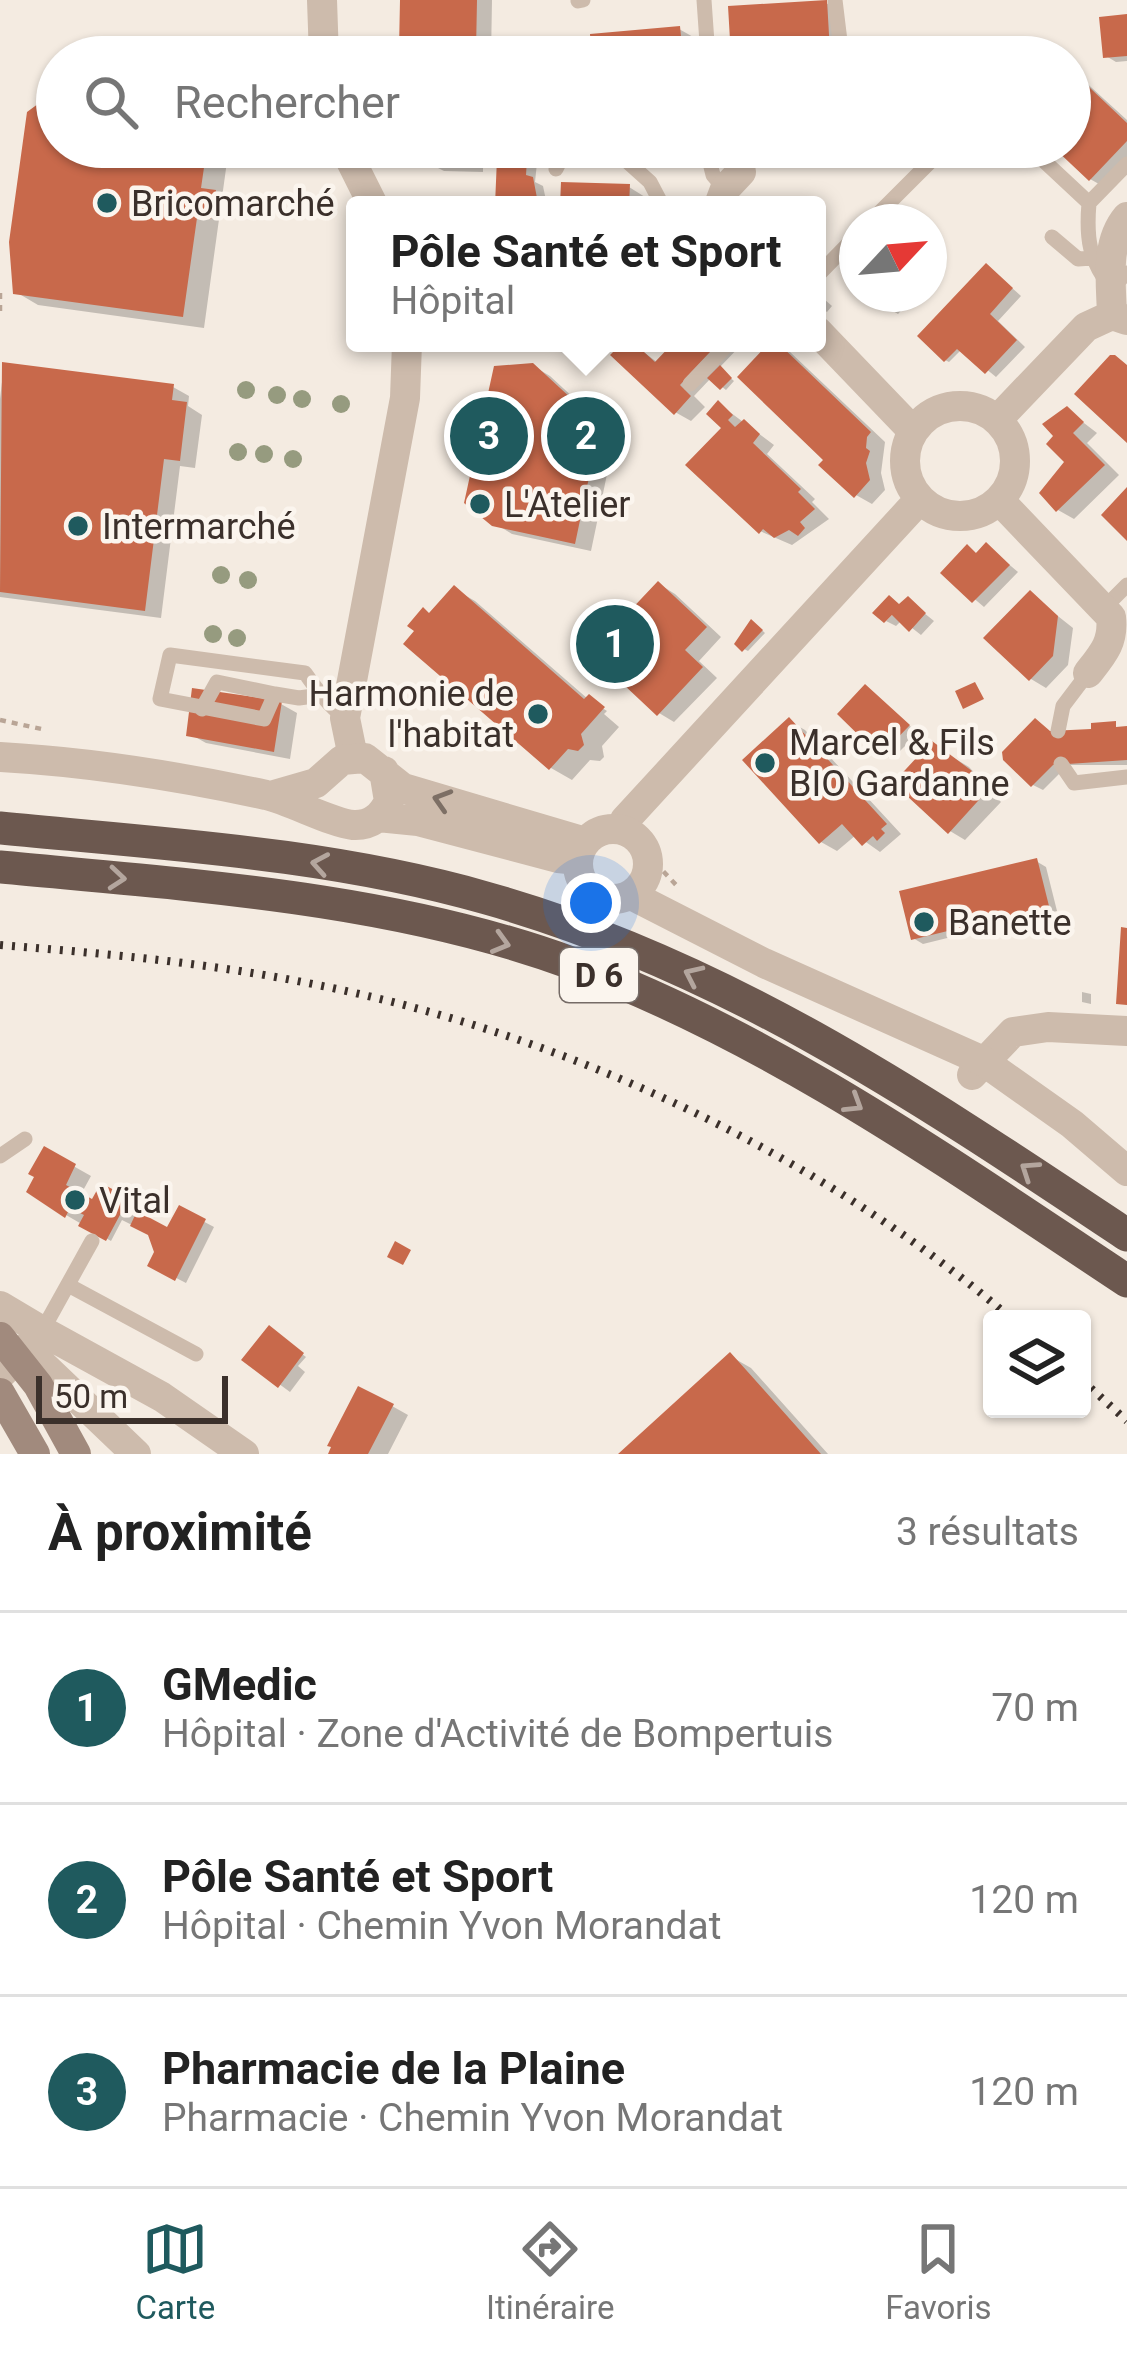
<!DOCTYPE html>
<html lang="fr">
<meta charset="utf-8">
<style>
:root{--surface:#fff;--page:#f2f2f2;--text:#222;--muted:#767676;--line:#e0e0e0;--accent:#1f5a5e}
body{margin:0;font-family:Roboto,sans-serif;background:var(--page);color:var(--text)}
.controls{position:absolute;right:36px;bottom:36px;display:grid;overflow:hidden;border-radius:12px;box-shadow:0 3px 9px #0004}
.controls button{width:108px;height:108px;display:grid;place-items:center;padding:0;border:0;border-bottom:3px solid var(--line);background:var(--surface);color:var(--text);font:60px sans-serif}
.compass{position:absolute;left:839px;top:204px;width:108px;height:108px;border-radius:50%;background:var(--surface);box-shadow:0 3px 9px #0004;rotate:64deg}
.scale{position:absolute;left:36px;bottom:30px;width:192px;box-sizing:border-box;padding-left:12px;border:6px solid #3b302b;border-top:0;font-size:33px;line-height:42px;white-space:nowrap;color:#3b302b;-webkit-text-stroke:9px #fbf5ee;paint-order:stroke}
.you{position:absolute;left:591px;top:903px;width:42px;height:42px;margin:-30px;border:9px solid #fff;border-radius:50%;background:#1a73e8;box-shadow:0 0 0 18px #1a73e833}
.badge{display:grid;place-items:center;width:78px;height:78px;border-radius:50%;background:var(--accent);color:#fff;font-size:39px;font-weight:700}
.pin{position:absolute;translate:-50% -50%;border:6px solid #fff;box-shadow:0 3px 12px #0006}
.popup{position:absolute;left:346px;top:196px;width:480px;height:156px;box-sizing:border-box;display:grid;place-content:center;border-radius:12px;background:var(--surface);filter:drop-shadow(0 3px 9px #0005);font-size:39px;white-space:nowrap;color:var(--muted)}
.popup b{font-size:45px;color:var(--text)}
.popup::after{content:'';position:absolute;left:50%;top:100%;margin-left:-24px;border:24px solid transparent;border-top-color:var(--surface)}
.list{margin:0;padding:0;list-style:none}
h2{display:flex;justify-content:space-between;align-items:center;height:156px;margin:0;padding:0 48px;font-size:51px}
h2 small{font-size:39px;font-weight:400;color:var(--muted)}
.list li{display:grid;grid-template-columns:78px 1fr auto;gap:36px;align-items:center;box-sizing:border-box;height:192px;padding:0 48px;border-top:3px solid var(--line)}
.list b{display:block;font-size:45px;white-space:nowrap}
.list p{margin:0;font-size:39px;white-space:nowrap;color:var(--muted)}
.list em{font-size:39px;font-style:normal;color:var(--muted)}
.icon{flex:none;width:66px;height:66px;fill:none;stroke:currentColor;stroke-width:2;stroke-linecap:round;stroke-linejoin:round}
.map{position:relative;flex:none;width:1127px;height:1454px;overflow:hidden}
.search{position:absolute;background:var(--surface);box-shadow:0 3px 9px #0004;left:36px;right:36px;top:36px;height:132px;display:flex;align-items:center;gap:30px;box-sizing:border-box;padding:0 42px;border-radius:66px;color:var(--muted);font-size:45px}
.sheet{height:732px;background:var(--surface)}
nav{display:flex;justify-content:space-around;align-items:center;box-sizing:border-box;height:168px;border-top:3px solid var(--line);background:var(--surface);font-size:33px;color:var(--muted)}
nav a{display:grid;justify-items:center;gap:6px}
nav .on{color:var(--accent)}
.map>svg:first-child{display:block}
</style>
<div class="map">
<svg width="1127" height="1454" viewBox="0 0 1127 1454">
<rect width="100%" height="100%" fill="#f4ebe1"/>
<!-- shadow -->
<path fill="#0003" d="M 403,0 L 492,0 L 491,57 L 418,57 L 402,48 Z
M 826,3 L 842,12 L 845,57 L 734,56 Z
M 1127,17 L 1127,61 L 1116,62 L 1106,56 Z
M 679,29 L 695,38 L 697,57 L 575,57 Z
M 1070,68 L 1127,120 L 1127,166 L 1106,188 L 1090,179 L 1057,147 L 1070,147 Z
M 57,94 L 57,147 L 229,147 L 204,328 L 38,305 L 16,292 Z
M 435,147 L 492,147 L 483,149 L 483,172 L 444,171 L 434,166 Z
M 518,147 L 551,147 L 552,163 L 537,163 L 535,182 L 543,186 L 547,205 L 499,203 L 520,162 Z
M 564,185 L 629,187 L 645,197 L 645,205 L 563,205 Z
M 987,266 L 1021,296 L 998,321 L 1025,347 L 996,377 L 962,349 L 949,362 L 945,360 Z
M 882,294 L 916,294 L 898,314 L 888,308 Z
M 824,299 L 832,306 L 827,312 L 818,305 Z
M 632,343 L 658,363 L 677,343 L 743,343 L 719,368 L 734,381 L 726,390 L 711,378 L 694,396 L 705,407 L 691,421 L 675,412 Z
M 774,343 L 790,352 L 885,442 L 881,473 L 885,490 L 872,504 L 856,495 L 827,460 Z
M 4,365 L 173,387 L 189,396 L 188,406 L 202,415 L 195,468 L 180,466 L 161,618 L 0,597 L 0,399 Z
M 533,366 L 550,376 L 615,436 L 591,551 L 512,534 L 494,523 Z
M 719,404 L 774,445 L 767,454 L 815,499 L 812,502 L 829,519 L 792,545 L 760,531 Z
M 1067,410 L 1097,433 L 1087,443 L 1119,475 L 1074,519 L 1058,510 L 1043,493 L 1068,462 Z
M 987,546 L 1018,572 L 984,607 L 944,573 Z
M 659,584 L 675,594 L 721,637 L 699,661 L 717,678 L 674,722 L 659,713 Z
M 454,589 L 475,601 L 588,699 L 607,711 L 604,714 L 619,727 L 602,746 L 604,757 L 600,761 L 590,760 L 572,780 L 551,768 L 431,616 Z
M 1030,594 L 1073,628 L 1068,665 L 1046,688 L 1031,679 Z
M 908,600 L 934,621 L 921,635 L 902,620 L 896,626 L 886,621 Z
M 756,625 L 765,633 L 748,651 L 744,649 Z
M 866,688 L 918,733 L 892,759 L 882,754 Z
M 281,704 L 297,713 L 290,759 L 206,743 L 190,734 Z
M 789,721 L 805,730 L 901,834 L 880,852 L 856,835 L 837,851 L 821,842 Z
M 1036,721 L 1053,734 L 1127,728 L 1127,765 L 1061,765 L 1062,771 L 1043,790 L 1033,785 Z
M 954,758 L 969,767 L 1001,802 L 965,840 L 950,831 Z
M 1036,861 L 1046,867 L 1057,911 L 923,944 L 913,938 Z
M 1082,992 L 1091,994 L 1091,1004 L 1082,1002 Z
M 45,1150 L 91,1176 L 80,1196 L 93,1203 L 102,1187 L 143,1210 L 140,1216 L 169,1231 L 180,1209 L 214,1227 L 186,1283 L 151,1265 L 157,1252 L 150,1234 L 122,1220 L 111,1241 L 66,1215 Z
M 269,1329 L 306,1357 L 298,1366 L 305,1372 L 290,1392 L 245,1359 Z
M 730,1356 L 751,1368 L 828,1454 L 623,1454 Z
M 392,1406 L 408,1415 L 388,1454 L 331,1454 Z"/>
<!-- building -->
<path fill="#c8694b" d="M 400,0 L 477,0 L 476,51 L 399,49 Z
M 827,0 L 830,52 L 731,57 L 728,6 Z
M 1127,14 L 1127,56 L 1103,58 L 1099,17 Z
M 680,26 L 683,57 L 572,57 L 572,50 L 591,49 L 590,34 Z
M 334,48 L 370,50 L 370,57 L 335,57 Z
M 115,49 L 140,55 L 140,57 L 104,57 Z
M 1070,69 L 1127,123 L 1127,141 L 1089,181 L 1053,147 L 1070,147 Z
M 57,90 L 57,147 L 207,147 L 201,188 L 216,190 L 211,219 L 197,218 L 183,317 L 13,294 L 9,242 L 27,112 Z
M 430,147 L 474,147 L 474,168 L 431,167 Z
M 515,147 L 542,147 L 543,159 L 527,159 L 526,175 L 533,177 L 537,198 L 535,205 L 495,205 L 497,158 L 516,159 Z
M 561,182 L 630,184 L 629,205 L 560,205 Z
M 857,251 L 857,277 L 854,280 L 842,268 Z
M 986,263 L 1013,288 L 990,314 L 1017,340 L 985,374 L 957,349 L 944,362 L 917,336 Z
M 878,294 L 901,294 L 886,310 L 874,299 Z
M 622,343 L 634,343 L 655,362 L 673,343 L 719,343 L 680,385 L 691,396 L 674,415 L 610,355 Z
M 769,343 L 778,343 L 871,432 L 867,437 L 866,448 L 870,451 L 866,463 L 870,480 L 854,498 L 818,465 L 823,460 L 737,377 Z
M 1110,355 L 1115,355 L 1127,365 L 1127,443 L 1074,394 Z
M 2,362 L 174,384 L 172,400 L 187,402 L 180,461 L 164,459 L 145,611 L 0,592 Z
M 533,363 L 600,425 L 575,544 L 492,526 L 464,503 L 494,366 Z
M 720,365 L 732,378 L 720,390 L 707,378 Z
M 718,400 L 733,415 L 728,420 L 735,427 L 744,419 L 760,434 L 753,443 L 801,489 L 798,492 L 815,509 L 800,522 L 805,528 L 798,536 L 789,530 L 774,538 L 763,529 L 759,534 L 685,465 L 721,428 L 706,414 Z
M 1067,406 L 1084,422 L 1073,433 L 1105,465 L 1056,512 L 1039,493 L 1064,462 L 1046,444 L 1053,436 L 1042,424 Z
M 1127,487 L 1127,541 L 1101,515 Z
M 986,542 L 1010,565 L 972,603 L 940,573 L 967,544 L 976,553 Z
M 658,581 L 707,627 L 685,650 L 703,667 L 657,716 L 590,653 Z
M 454,585 L 584,699 L 589,694 L 605,707 L 581,734 L 584,745 L 578,751 L 568,749 L 549,770 L 403,644 L 414,631 L 407,626 L 423,607 L 429,613 Z
M 1030,590 L 1058,616 L 1053,656 L 1029,681 L 983,638 Z
M 889,595 L 899,604 L 908,596 L 926,613 L 909,632 L 892,615 L 884,623 L 872,613 Z
M 751,619 L 763,630 L 742,652 L 734,644 Z
M 975,682 L 984,699 L 963,709 L 955,691 Z
M 865,684 L 910,725 L 880,756 L 837,714 Z
M 192,688 L 282,701 L 274,752 L 186,736 Z
M 789,717 L 887,824 L 881,829 L 885,833 L 877,841 L 873,836 L 862,846 L 842,824 L 819,844 L 742,760 Z
M 1035,718 L 1050,731 L 1091,729 L 1091,723 L 1116,721 L 1116,727 L 1127,726 L 1127,760 L 1053,765 L 1031,787 L 1003,760 L 1002,752 Z
M 932,741 L 972,771 L 969,775 L 987,791 L 948,834 L 893,783 Z
M 1037,858 L 1049,906 L 911,940 L 899,891 Z
M 1121,927 L 1127,928 L 1127,1005 L 1116,1004 Z
M 44,1146 L 76,1164 L 66,1185 L 92,1199 L 101,1183 L 129,1198 L 106,1241 L 78,1226 L 84,1215 L 70,1208 L 65,1218 L 26,1192 L 34,1177 L 28,1174 Z
M 179,1205 L 206,1219 L 175,1281 L 147,1266 L 154,1252 L 148,1235 L 130,1226 L 137,1211 L 167,1227 Z
M 395,1241 L 411,1250 L 403,1265 L 387,1257 Z
M 269,1325 L 304,1353 L 278,1388 L 241,1360 Z
M 730,1352 L 821,1454 L 618,1454 Z
M 358,1386 L 394,1404 L 368,1454 L 328,1454 L 331,1447 L 327,1446 Z"/>
<g fill="none" stroke-linecap="round" stroke-linejoin="round">
<!-- path -->
<path stroke="#b9a596" stroke-width="4.5" stroke-dasharray="6 6" stroke-linecap="butt" d="M 0,293 L 0,316
M 0,720 L 46,730
M 647,854 L 678,887"/>
<!-- service -->
<path stroke="#cdbbac" stroke-width="15" d="M 704,0 L 708,57
M 578,1 L 583,0
M 834,57 L 840,41 L 835,0
M 611,147 L 650,182 L 662,205
M 635,147 C 657,165 681,156 706,151
M 706,147 L 713,175 L 725,189
M 1029,147 L 1089,203 C 1086,238 1089,260 1111,288 L 1127,273
M 556,169 L 564,153 L 572,147
M 741,172 L 762,147
M 1089,203 L 1127,164
M 870,222 L 933,159
M 1052,237 L 1078,259 L 1092,258
M 817,276 L 857,235
M 690,384 L 729,343
M 1105,607 L 1127,585
M 321,695 L 299,698 L 275,694 L 264,719 L 160,699 L 170,655 L 305,673 C 317,690 328,705 345,718
M 202,709 L 217,682 L 275,694
M 1058,731 L 1063,706 L 1088,673
M 1061,764 L 1074,783 L 1127,777
M 0,1156 L 25,1139
M 68,1285 L 196,1354
M 42,1331 L 92,1241"/>
<!-- minor -->
<path stroke="#cdbbac" stroke-width="30" d="M 322,0 L 324,57
M 344,147 L 373,205
M 719,205 L 725,189 L 741,172
M 1112,315 C 1111,281 1105,243 1127,217
M 817,331 L 913,431
M905 461a55 55 0 1 1 110 0a55 55 0 1 1-110 0Z
M 997,420 L 1086,327 L 1112,315 L 1127,320
M 999,500 L 1111,617 C 1114,642 1103,654 1088,673
M 353,757 L 345,718 L 405,398 L 407,343
M 625,820 L 920,499
M 972,1075 L 1013,1032 L 1048,1027 L 1127,1031
M 0,1306 L 42,1331
M 26,1349 L 42,1331 L 162,1397 L 244,1454
M 0,1375 L 26,1349 L 136,1454"/>
<!-- tertiary -->
<path stroke="#cdbbac" stroke-width="30" d="M 0,757 C 90,762 178,776 266,795 C 291,801 332,823 353,825 C 371,826 382,816 389,801 L 384,771
M 271,796 L 316,783 L 342,760 L 365,758 L 403,788 L 585,842
M 378,817 L 418,821 L 558,858 L 578,860
M578 864a35 35 0 1 1 70 0a35 35 0 1 1-70 0Z
M 631,895 L 764,963 L 983,1061 L 1072,1124 L 1127,1171"/>
<!-- secondary -->
<path stroke="#a18a7d" stroke-width="30" d="M 0,1337 L 38,1385 L 76,1454
M 0,1393 L 35,1454"/>
<!-- trunk -->
<path stroke="#6c584f" stroke-width="33" d="M 0,828 C 162,844 329,853 486,898 C 725,965 923,1099 1127,1235
M 0,867 C 190,885 393,897 574,964 C 774,1039 950,1164 1127,1281"/>
<!-- rail -->
<path stroke="#3b302b" stroke-width="8" stroke-dasharray="3 9" stroke-linecap="butt" d="M 0,945 C 100,953 199,962 297,981 C 555,1029 812,1148 1012,1319
M 1082,1380 L 1127,1421"/>
</g>
<!-- trees -->
<g fill="#969b7f">
<circle cx="246" cy="390" r="9"/>
<circle cx="277" cy="395" r="9"/>
<circle cx="302" cy="399" r="9"/>
<circle cx="341" cy="404" r="9"/>
<circle cx="238" cy="452" r="9"/>
<circle cx="264" cy="454" r="9"/>
<circle cx="293" cy="459" r="9"/>
<circle cx="221" cy="575" r="9"/>
<circle cx="248" cy="580" r="9"/>
<circle cx="213" cy="634" r="9"/>
<circle cx="237" cy="638" r="9"/>
</g>
<!-- one-way arrows -->
<defs><path id="oneway-chevron" d="M-2-3.5L2.5 0L-2 3.5" fill="none" stroke-width="1.6" stroke-linecap="round" stroke-linejoin="round" transform="scale(3)"/></defs>
<use stroke="#7d6f65" href="#oneway-chevron" transform="translate(442 800) rotate(-163)"/>
<g stroke="#b4a69e">
<use href="#oneway-chevron" transform="translate(320 864) rotate(-170)"/>
<use href="#oneway-chevron" transform="translate(117 878) rotate(5)"/>
<use href="#oneway-chevron" transform="translate(501 943) rotate(16)"/>
<use href="#oneway-chevron" transform="translate(693 975) rotate(-155)"/>
<use href="#oneway-chevron" transform="translate(854 1104) rotate(32)"/>
<use href="#oneway-chevron" transform="translate(1029 1170) rotate(-146)"/>
</g>
<!-- markers -->
<g fill="#1f5a5e" stroke="#fbf5ee" stroke-width="4.5">
<circle cx="107" cy="203" r="12"/>
<circle cx="480" cy="504" r="12"/>
<circle cx="78" cy="526" r="12"/>
<circle cx="538" cy="714" r="12"/>
<circle cx="765" cy="763" r="12"/>
<circle cx="924" cy="922" r="12"/>
<circle cx="75" cy="1200" r="12"/>
</g>
<g text-anchor="middle" stroke-width="9" stroke-linejoin="round" paint-order="stroke">
<!-- shield labels -->
<rect fill="#fbf5ee" stroke="#756b66" stroke-width="3" x="560" y="948" width="78" height="54" rx="9"/>
<g font-size="33" font-weight="bold" fill="#3b302b">
<text x="599" y="987">D 6</text>
</g>
<!-- poi labels -->
<g font-size="36" fill="#3b302b" stroke="#fbf5ee" text-anchor="start">
<text x="131" y="216">Bricomarché</text>
<text x="504" y="517">L'Atelier</text>
<text x="102" y="539">Intermarché</text>
<text x="514" y="706" text-anchor="end">Harmonie de<tspan x="514" dy="41">l'habitat</tspan></text>
<text x="789" y="755">Marcel &amp; Fils<tspan x="789" dy="41">BIO Gardanne</tspan></text>
<text x="948" y="935">Banette</text>
<text x="99" y="1213">Vital</text>
</g>
</g>
</svg>
<div class="controls">
<button><svg class="icon" aria-label="layers" viewBox="0 0 24 24"><path d="M12 4l9 5-9 5-9-5zM3 14l9 5 9-5"/></svg></button>
</div>
<svg class="compass" viewBox="-18 -18 36 36"><path d="M0-13l5 13h-10z" fill="#e53935"/><path d="M0 13l5-13h-10z" fill="#767676"/></svg>
<div class="scale">50 m</div>
<div class="you"></div>
<div class="pin badge" style="left:615px;top:644px">1</div>
<div class="pin badge" style="left:586px;top:436px">2</div>
<div class="popup"><b>Pôle Santé et Sport</b>Hôpital</div>
<div class="pin badge" style="left:489px;top:436px">3</div>
<div class="search"><svg class="icon" aria-label="search" viewBox="0 0 24 24"><circle cx="10" cy="10" r="6"/><path d="M15 15l6 6"/></svg>Rechercher</div>
</div>
<section class="sheet">
<h2>À proximité<small>3 résultats</small></h2>
<ul class="list">
<li><span class="badge">1</span><div><b>GMedic</b><p>Hôpital · Zone d'Activité de Bompertuis</p></div><em>70 m</em></li>
<li><span class="badge">2</span><div><b>Pôle Santé et Sport</b><p>Hôpital · Chemin Yvon Morandat</p></div><em>120 m</em></li>
<li><span class="badge">3</span><div><b>Pharmacie de la Plaine</b><p>Pharmacie · Chemin Yvon Morandat</p></div><em>120 m</em></li>
</ul>
</section>
<nav>
<a class="on"><svg class="icon" aria-label="map" viewBox="0 0 24 24"><path d="M3 6l6-2 6 2 6-2v14l-6 2-6-2-6 2zM9 4v14M15 6v14"/></svg>Carte</a>
<a><svg class="icon" aria-label="directions" viewBox="0 0 24 24"><path d="M12 3l9 9-9 9-9-9zM9 14v-3h6M13 9l2 2-2 2"/></svg>Itinéraire</a>
<a><svg class="icon" aria-label="saved" viewBox="0 0 24 24"><path d="M7 4h10v16l-5-4-5 4z"/></svg>Favoris</a>
</nav>
